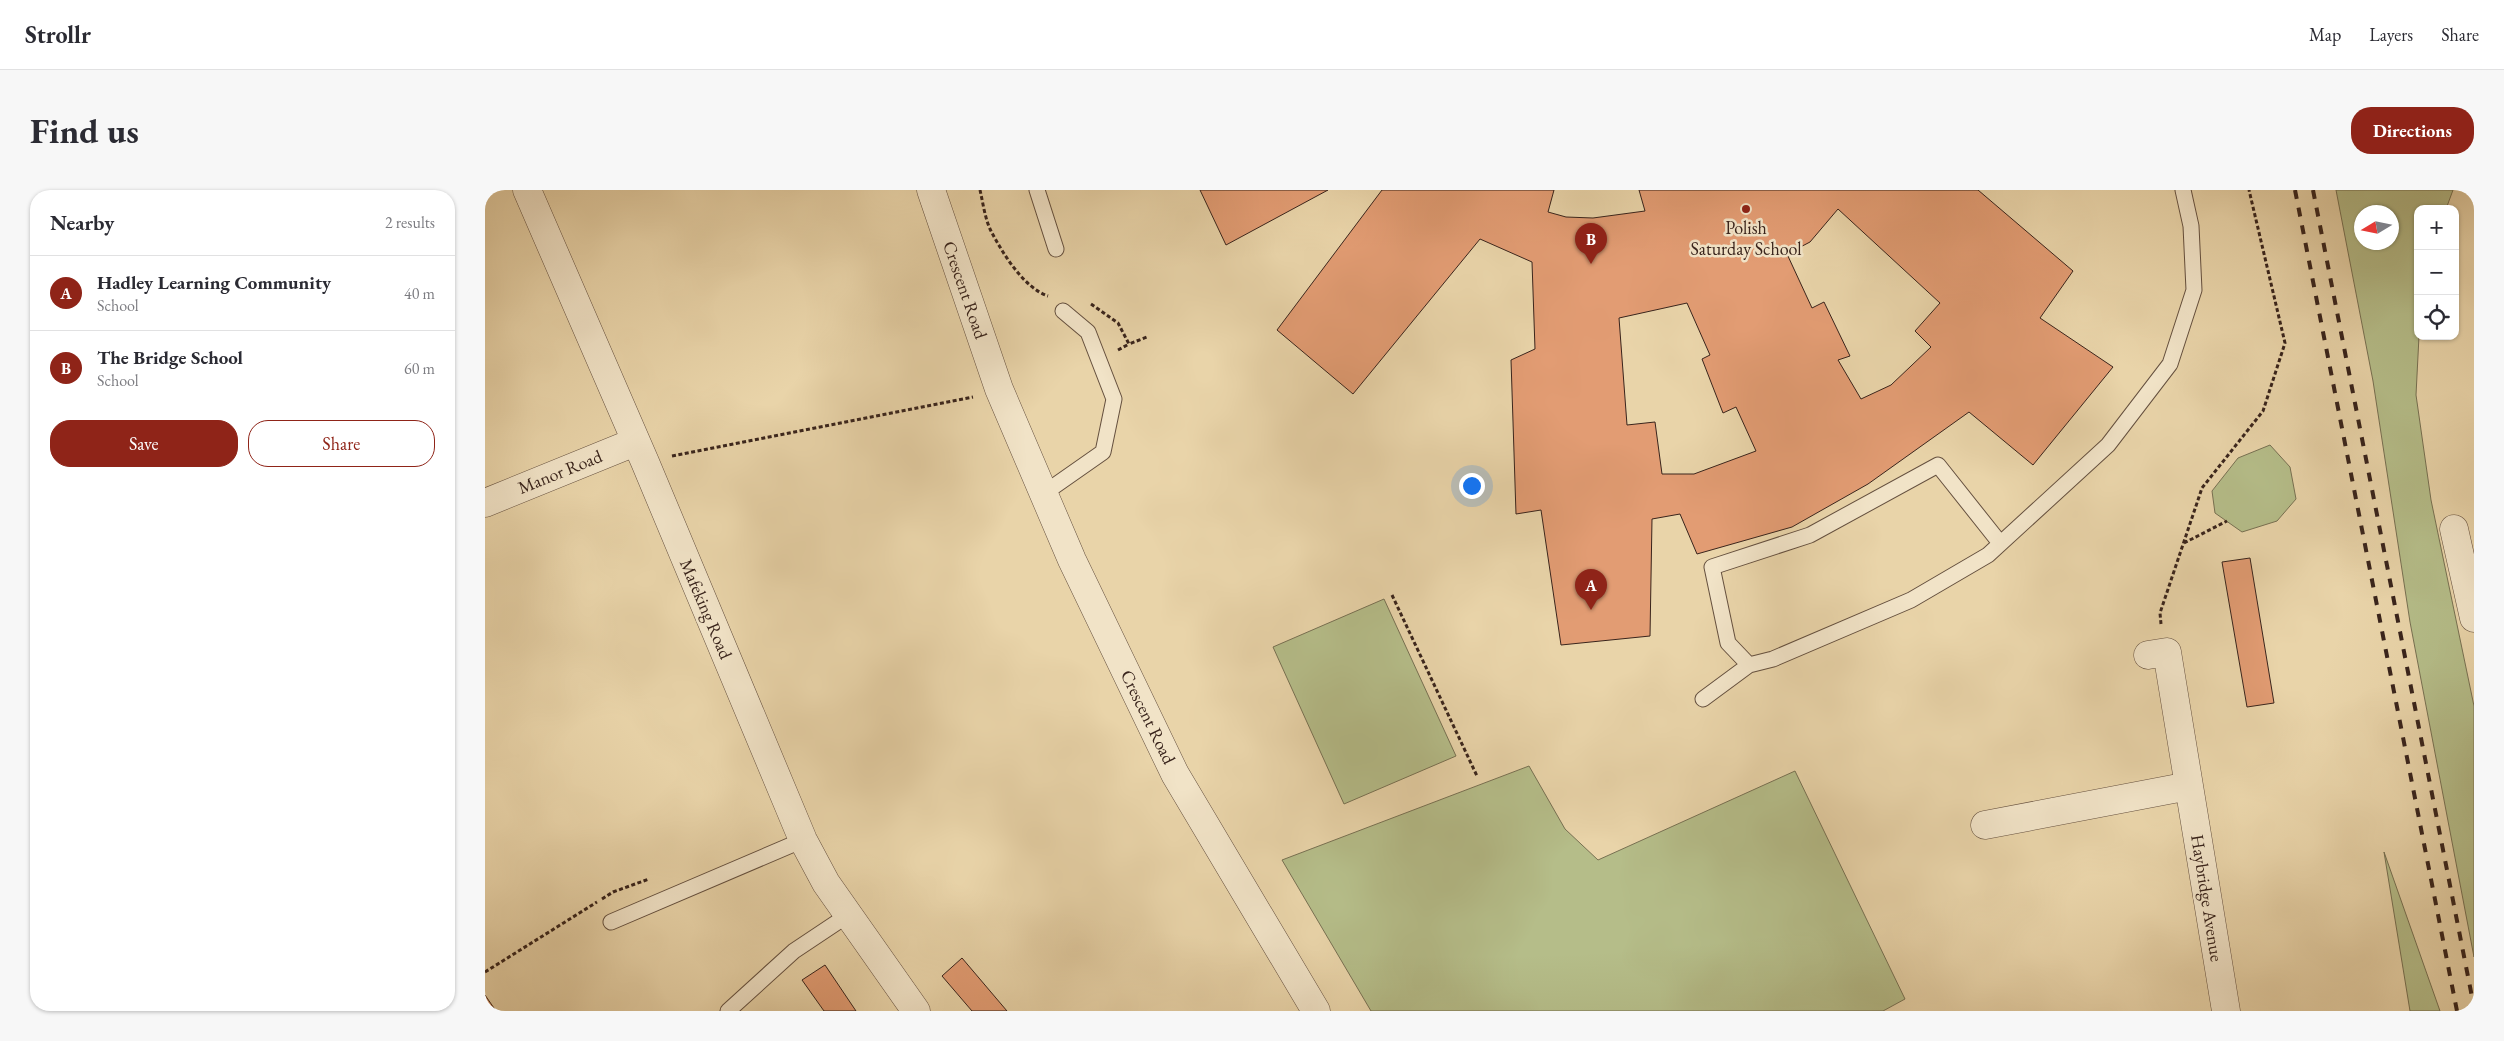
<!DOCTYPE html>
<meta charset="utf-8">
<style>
:root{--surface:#fff;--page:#f7f7f7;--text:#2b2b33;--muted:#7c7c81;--line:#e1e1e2;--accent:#8f2418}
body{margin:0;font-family:"EB Garamond",serif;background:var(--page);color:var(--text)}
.controls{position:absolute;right:15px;top:15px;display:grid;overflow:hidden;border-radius:10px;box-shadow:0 1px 4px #0004}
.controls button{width:45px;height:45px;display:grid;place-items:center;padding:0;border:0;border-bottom:1px solid var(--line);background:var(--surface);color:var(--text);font:25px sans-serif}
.compass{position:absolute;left:1869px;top:15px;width:45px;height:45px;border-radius:50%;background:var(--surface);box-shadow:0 1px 4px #0004;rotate:260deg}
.you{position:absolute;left:986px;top:295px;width:18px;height:18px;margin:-12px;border:4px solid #fff;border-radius:50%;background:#1a73e8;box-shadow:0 0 0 8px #1a73e833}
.badge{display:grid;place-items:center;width:32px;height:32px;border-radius:50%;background:var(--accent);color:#fff;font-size:16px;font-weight:700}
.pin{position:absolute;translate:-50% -41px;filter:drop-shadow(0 1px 2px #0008)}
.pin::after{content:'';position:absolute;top:26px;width:18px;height:15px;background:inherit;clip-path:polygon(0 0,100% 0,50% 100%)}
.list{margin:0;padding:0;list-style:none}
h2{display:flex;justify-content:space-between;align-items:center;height:65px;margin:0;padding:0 20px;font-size:21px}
h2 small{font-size:16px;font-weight:400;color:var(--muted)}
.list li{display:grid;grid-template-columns:32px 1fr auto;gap:15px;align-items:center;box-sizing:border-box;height:75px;padding:0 20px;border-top:1px solid var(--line)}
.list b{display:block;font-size:19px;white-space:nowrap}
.list p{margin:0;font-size:16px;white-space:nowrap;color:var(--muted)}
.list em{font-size:16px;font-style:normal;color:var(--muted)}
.actions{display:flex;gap:10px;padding:15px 20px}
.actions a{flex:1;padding:11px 0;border:1px solid var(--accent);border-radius:20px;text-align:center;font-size:18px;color:var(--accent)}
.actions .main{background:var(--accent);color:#fff}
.icon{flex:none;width:28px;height:28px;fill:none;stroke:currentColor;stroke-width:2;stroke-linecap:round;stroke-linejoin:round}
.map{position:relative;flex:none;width:1989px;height:821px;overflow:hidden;border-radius:20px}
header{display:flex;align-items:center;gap:30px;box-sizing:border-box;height:70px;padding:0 25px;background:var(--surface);border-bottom:1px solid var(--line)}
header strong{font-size:24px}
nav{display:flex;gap:28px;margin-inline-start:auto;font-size:18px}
.intro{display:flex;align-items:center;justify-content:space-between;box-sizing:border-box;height:120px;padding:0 30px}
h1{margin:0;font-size:35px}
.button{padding:12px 22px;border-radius:20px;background:var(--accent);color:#fff;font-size:18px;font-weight:700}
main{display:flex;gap:30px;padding:0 30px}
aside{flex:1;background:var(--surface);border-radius:20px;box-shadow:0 1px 4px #0004}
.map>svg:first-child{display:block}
</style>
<header>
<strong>Strollr</strong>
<nav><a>Map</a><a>Layers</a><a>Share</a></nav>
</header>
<div class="intro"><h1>Find us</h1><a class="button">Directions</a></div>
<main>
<aside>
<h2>Nearby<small>2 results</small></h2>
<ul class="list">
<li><span class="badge">A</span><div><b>Hadley Learning Community</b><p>School</p></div><em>40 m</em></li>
<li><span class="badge">B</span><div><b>The Bridge School</b><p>School</p></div><em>60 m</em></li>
</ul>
<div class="actions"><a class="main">Save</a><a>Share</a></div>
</aside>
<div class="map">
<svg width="1989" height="821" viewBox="0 0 1989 821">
<rect width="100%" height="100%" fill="#e9d4a9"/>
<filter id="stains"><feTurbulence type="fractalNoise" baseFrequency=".004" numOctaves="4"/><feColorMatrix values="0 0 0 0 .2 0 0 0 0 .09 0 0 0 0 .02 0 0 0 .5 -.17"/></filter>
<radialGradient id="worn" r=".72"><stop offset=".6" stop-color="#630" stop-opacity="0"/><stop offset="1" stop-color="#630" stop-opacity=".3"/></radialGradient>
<!-- green -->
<path fill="#b5bd89" stroke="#777052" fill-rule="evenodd" d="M 1851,0 L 1968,0 L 1961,19 L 1933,19 L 1934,146 L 1931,205 L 1946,310 L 1989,516 L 1989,767 L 1925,432 L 1888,191 ZM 1906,22 L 1906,52 L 1876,52 L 1876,22 Z
M 1785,255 L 1805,277 L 1811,309 L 1792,331 L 1757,342 L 1730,323 L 1727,301 L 1753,268 Z
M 899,409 L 971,566 L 859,614 L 788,457 Z
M 1044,576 L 1080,639 L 1113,670 L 1310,581 L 1420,809 L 1398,821 L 886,821 L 797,670 Z
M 1899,662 L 1955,821 L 1925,821 Z"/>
<!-- building -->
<path fill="#e29c73" stroke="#39241c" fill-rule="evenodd" d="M 715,0 L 843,0 L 741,55 Z
M 897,0 L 1069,0 L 1063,22 L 1081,27 L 1108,28 L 1160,21 L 1154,0 L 1493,0 L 1588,81 L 1555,128 L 1628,177 L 1548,275 L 1484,222 L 1383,294 L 1307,337 L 1212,364 L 1195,324 L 1167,329 L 1165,446 L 1076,455 L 1056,320 L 1031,324 L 1026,170 L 1050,159 L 1047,72 L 995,49 L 868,204 L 792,140 ZM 1353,19 L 1455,113 L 1430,141 L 1446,157 L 1406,195 L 1376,209 L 1353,170 L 1365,166 L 1339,112 L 1327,118 L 1302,64 L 1325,52 ZM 1202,113 L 1225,165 L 1217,169 L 1238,223 L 1251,217 L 1271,261 L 1209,284 L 1177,284 L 1170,232 L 1142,235 L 1134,128 Z
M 1765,368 L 1789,513 L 1762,517 L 1737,372 Z
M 477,768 L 522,821 L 487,821 L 457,786 Z
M 340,775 L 371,821 L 339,821 L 317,790 Z
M 0,805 L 11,821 L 0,821 Z"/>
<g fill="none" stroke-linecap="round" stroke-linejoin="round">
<defs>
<path id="lane" d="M 552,0 L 571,59
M 558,304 L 618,262 L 629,209 L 603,142 L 578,121
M 1264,475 L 1243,453 L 1227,377 L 1325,345 L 1453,275 L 1515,353
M 1218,509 L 1264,475 L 1288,469 L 1426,410 L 1503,365 L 1623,255 L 1685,174 L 1709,100 L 1706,36 L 1698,0
M 126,732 L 318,650
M 243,821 L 309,761 L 363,725"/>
<path id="street" d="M 42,0 L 160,272 L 318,650 L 341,693 L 431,821
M 446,0 L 514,199 L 587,370 L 690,584 L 831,821
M 0,313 L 150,252
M 1969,339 L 1989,428
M 1663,465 L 1682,462 L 1741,821
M 1500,635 L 1704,596"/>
</defs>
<!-- lane casing -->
<use href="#lane" stroke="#65503f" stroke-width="17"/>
<!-- street casing -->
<use href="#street" stroke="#65503f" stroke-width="29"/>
<!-- path -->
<path stroke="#39241c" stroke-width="3" stroke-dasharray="4 2.5" stroke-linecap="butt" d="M 495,0 C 498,13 500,29 506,41 C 518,64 539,98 563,106
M 606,114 L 633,133 L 644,154 L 662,147
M 633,160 L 644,154
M 187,266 L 488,207
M 1699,353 L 1742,331
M 907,405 L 992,586
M 1676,434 L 1675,423 L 1717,298 L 1778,221 L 1800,153 L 1764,0
M 117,709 L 128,702 L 164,689
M 0,782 L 112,712"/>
<!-- lane -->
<use href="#lane" stroke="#f1e3c7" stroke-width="15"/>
<!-- street -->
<use href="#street" stroke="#f1e3c7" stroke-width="28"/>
<!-- rail -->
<path stroke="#39241c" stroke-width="4" stroke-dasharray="9 9" stroke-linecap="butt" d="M 1810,0 L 1972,821
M 1828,0 L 1989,817"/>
</g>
<!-- markers -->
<circle fill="#8f2418" stroke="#f1e3c7" stroke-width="2" cx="1261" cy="19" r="5"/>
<g text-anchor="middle" stroke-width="5" stroke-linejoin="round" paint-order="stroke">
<!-- poi labels -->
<g font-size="18" fill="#39241c" stroke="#f1e3c7">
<text x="1261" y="44">Polish<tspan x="1261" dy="21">Saturday School</tspan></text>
</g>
<!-- street labels -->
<g font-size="18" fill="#39241c" stroke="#f1e3c7">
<text transform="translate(480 100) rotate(71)" y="6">Crescent Road</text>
<text transform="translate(75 282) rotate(-22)" y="6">Manor Road</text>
<text transform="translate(221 419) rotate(67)" y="6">Mafeking Road</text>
<text transform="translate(663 527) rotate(64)" y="6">Crescent Road</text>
<text transform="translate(1722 708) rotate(81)" y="6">Haybridge Avenue</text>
</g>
</g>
<rect width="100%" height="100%" filter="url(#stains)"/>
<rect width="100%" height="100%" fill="url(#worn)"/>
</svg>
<div class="controls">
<button>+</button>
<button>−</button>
<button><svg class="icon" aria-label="locate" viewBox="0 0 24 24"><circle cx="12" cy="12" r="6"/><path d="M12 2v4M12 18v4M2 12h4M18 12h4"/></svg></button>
</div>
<svg class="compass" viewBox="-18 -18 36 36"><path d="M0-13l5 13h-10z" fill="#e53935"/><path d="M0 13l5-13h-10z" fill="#7c7c81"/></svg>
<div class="you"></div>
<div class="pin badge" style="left:1106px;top:420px">A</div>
<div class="pin badge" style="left:1106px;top:74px">B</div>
</div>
</main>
